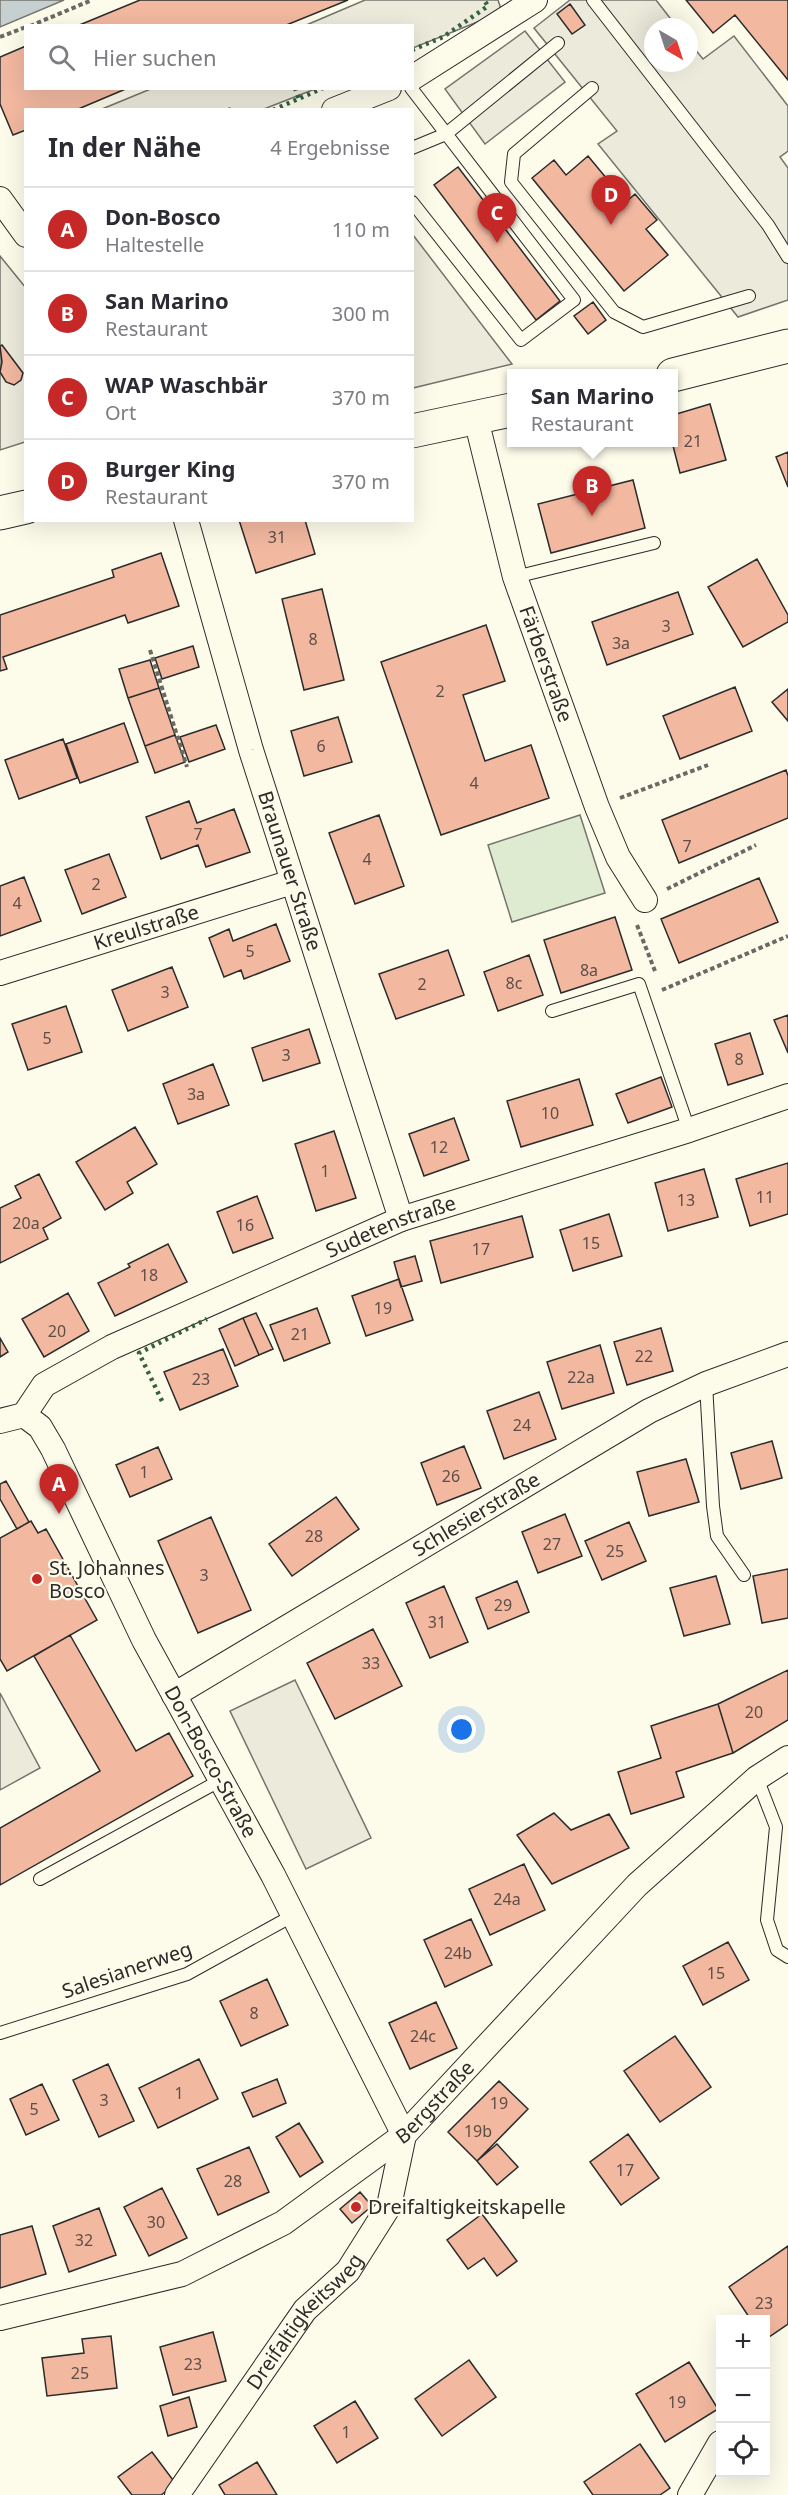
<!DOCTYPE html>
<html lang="de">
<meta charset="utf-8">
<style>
:root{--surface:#fff;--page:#f2f2f3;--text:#2b2b33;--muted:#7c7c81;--line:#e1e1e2;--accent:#c62828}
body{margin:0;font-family:"Noto Sans",sans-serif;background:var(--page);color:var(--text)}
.controls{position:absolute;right:18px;bottom:18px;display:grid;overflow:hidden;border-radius:0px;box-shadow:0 6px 24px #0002}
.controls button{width:54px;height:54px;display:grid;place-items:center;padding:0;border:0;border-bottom:2px solid var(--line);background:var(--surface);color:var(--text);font:30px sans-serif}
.compass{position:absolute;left:644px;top:18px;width:54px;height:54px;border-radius:50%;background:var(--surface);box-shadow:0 6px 24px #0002;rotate:141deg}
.you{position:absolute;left:462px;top:1730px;width:21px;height:21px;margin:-15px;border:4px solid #fff;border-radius:50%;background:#1a73e8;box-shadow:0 0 0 9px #1a73e833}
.badge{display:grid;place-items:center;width:39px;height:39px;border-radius:50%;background:var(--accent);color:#fff;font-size:20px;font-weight:700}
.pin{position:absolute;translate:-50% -50px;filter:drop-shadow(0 2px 3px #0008)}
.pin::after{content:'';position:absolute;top:32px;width:21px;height:18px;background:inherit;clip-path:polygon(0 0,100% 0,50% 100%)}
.popup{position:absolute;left:507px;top:369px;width:171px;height:78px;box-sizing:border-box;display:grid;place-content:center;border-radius:0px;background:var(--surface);filter:drop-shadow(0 2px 4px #0005);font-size:20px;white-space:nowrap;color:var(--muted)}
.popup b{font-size:22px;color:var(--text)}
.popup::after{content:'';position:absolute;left:50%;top:100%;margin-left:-12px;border:12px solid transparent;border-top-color:var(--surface)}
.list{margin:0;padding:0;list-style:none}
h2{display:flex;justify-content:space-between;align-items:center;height:78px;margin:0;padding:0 24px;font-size:26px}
h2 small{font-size:20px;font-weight:400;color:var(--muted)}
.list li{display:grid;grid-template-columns:39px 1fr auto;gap:18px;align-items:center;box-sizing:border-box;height:84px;padding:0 24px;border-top:2px solid var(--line)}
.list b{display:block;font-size:22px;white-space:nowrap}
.list p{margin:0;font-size:20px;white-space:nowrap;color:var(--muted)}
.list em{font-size:20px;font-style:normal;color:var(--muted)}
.icon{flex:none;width:33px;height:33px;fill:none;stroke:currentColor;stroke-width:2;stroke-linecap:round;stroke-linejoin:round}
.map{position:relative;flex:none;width:788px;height:2495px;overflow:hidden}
.search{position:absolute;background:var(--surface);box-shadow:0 6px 24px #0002;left:24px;top:24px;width:390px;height:66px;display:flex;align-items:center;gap:15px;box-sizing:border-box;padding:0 21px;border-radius:0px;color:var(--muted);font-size:22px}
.panel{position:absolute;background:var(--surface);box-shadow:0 6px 24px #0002;left:24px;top:108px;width:390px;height:414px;border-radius:0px}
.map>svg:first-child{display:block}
</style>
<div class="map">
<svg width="788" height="2495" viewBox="0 0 788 2495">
<rect width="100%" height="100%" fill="#fdfbea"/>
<!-- green -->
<path fill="#deebd1" stroke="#74746e" stroke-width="1.5" d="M 580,815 L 605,893 L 512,922 L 488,845 Z"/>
<!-- parking -->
<path fill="#eceadb" stroke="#74746e" stroke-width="1.5" d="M 365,0 L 498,0 L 502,12 L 413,48 L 412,26 L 304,26 Z
M 570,0 L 656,0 L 677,27 L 653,27 L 653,63 L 689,63 L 689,42 L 703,59 L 734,36 L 788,106 L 788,151 L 780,157 L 788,168 L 788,300 L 738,317 L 598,144 L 617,131 L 534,28 Z
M 525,31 L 565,82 L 485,144 L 445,89 Z
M 153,88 L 315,88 L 315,89 L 264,109 L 102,109 Z
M 412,235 L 413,235 L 512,364 L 413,388 Z
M 0,256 L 26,288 L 25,442 L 0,450 Z
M 295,1680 L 371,1838 L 306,1869 L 230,1711 Z
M 0,1693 L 40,1768 L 0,1790 Z"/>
<!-- water -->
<path fill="#c7d0d0" stroke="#74746e" stroke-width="1.5" d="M 0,0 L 64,0 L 0,27 Z"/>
<!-- building -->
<path fill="#f2b8a0" stroke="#2b2b2b" stroke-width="1.5" d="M 140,0 L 348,0 L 284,26 L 77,26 Z
M 686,0 L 788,0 L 788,80 L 735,15 L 713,33 Z
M 570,4 L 585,25 L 572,34 L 557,14 Z
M 26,46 L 26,88 L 128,88 L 76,110 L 26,110 L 26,130 L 13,135 L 0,104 L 0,57 Z
M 588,156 L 626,202 L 635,194 L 657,220 L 646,229 L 668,255 L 624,291 L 532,178 L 554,160 L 566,175 Z
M 458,167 L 560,301 L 536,320 L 434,185 Z
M 593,302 L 606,320 L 588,334 L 574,316 Z
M 2,345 L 23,373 L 21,380 L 14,385 L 6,382 L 0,372 L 2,362 L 0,346 Z
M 710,404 L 726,460 L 680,473 L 672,442 L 673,415 Z
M 788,452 L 788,487 L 776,457 Z
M 633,480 L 645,528 L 551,553 L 538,504 Z
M 239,520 L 305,520 L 315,554 L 256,573 Z
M 161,553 L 179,606 L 128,623 L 125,615 L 3,657 L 7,669 L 0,671 L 0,615 L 114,577 L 112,570 Z
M 757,559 L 788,615 L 788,622 L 743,647 L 708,587 Z
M 322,589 L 344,680 L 304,690 L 282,599 Z
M 678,592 L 693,634 L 607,665 L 592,622 Z
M 486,625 L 505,681 L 463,695 L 485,761 L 531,745 L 549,798 L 441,835 L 381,662 Z
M 193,646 L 199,667 L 162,679 L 155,658 Z
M 150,660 L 159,688 L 128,698 L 119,669 Z
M 735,687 L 752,731 L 680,759 L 663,716 Z
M 159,688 L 175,735 L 145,746 L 128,698 Z
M 788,689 L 788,721 L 772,702 Z
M 338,717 L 352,762 L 304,776 L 291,731 Z
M 124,723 L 138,762 L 80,783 L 66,744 Z
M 216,725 L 225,749 L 189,762 L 180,737 Z
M 175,735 L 185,762 L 155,773 L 145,746 Z
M 63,739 L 77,778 L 19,799 L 5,760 Z
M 786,770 L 788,776 L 788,818 L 679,863 L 662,820 Z
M 189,801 L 197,823 L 234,809 L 250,852 L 206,867 L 198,845 L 161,859 L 146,817 Z
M 379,815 L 404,886 L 355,904 L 329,833 Z
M 109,854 L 126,897 L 82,914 L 65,870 Z
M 24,877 L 41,921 L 0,936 L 0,886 Z
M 759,878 L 778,922 L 679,963 L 661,919 Z
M 615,917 L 632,970 L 561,993 L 544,940 Z
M 276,924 L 290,961 L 244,979 L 241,970 L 224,977 L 209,938 L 229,929 L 233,941 Z
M 448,950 L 464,995 L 396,1019 L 379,974 Z
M 529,955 L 543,995 L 498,1011 L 484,972 Z
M 172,967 L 188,1007 L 128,1031 L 112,990 Z
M 66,1006 L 82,1052 L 28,1070 L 12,1024 Z
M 788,1015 L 788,1053 L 774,1020 Z
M 309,1029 L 320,1063 L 263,1081 L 252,1048 Z
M 750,1033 L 763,1074 L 728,1085 L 715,1044 Z
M 213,1064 L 229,1105 L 178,1124 L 163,1084 Z
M 661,1077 L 672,1107 L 628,1123 L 616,1094 Z
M 579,1079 L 593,1125 L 521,1147 L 507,1101 Z
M 454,1118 L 469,1160 L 424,1176 L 409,1134 Z
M 135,1127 L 157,1164 L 127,1182 L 133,1193 L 105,1210 L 76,1162 Z
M 334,1131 L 356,1198 L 316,1211 L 295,1144 Z
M 788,1163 L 788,1214 L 750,1226 L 736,1179 Z
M 704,1169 L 718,1217 L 668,1231 L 655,1183 Z
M 39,1174 L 61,1218 L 43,1228 L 48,1239 L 0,1263 L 0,1208 L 21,1198 L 15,1186 Z
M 257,1196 L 273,1238 L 233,1253 L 217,1212 Z
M 609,1214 L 622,1256 L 573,1271 L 560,1230 Z
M 522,1216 L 533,1257 L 441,1283 L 430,1241 Z
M 168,1244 L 187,1282 L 115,1316 L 98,1283 L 130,1267 L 128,1264 Z
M 415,1256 L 422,1281 L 401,1287 L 394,1262 Z
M 399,1279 L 413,1320 L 366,1336 L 352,1296 Z
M 68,1293 L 89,1331 L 44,1357 L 22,1319 Z
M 317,1308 L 330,1343 L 284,1361 L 270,1325 Z
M 256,1313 L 273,1349 L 259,1355 L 243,1318 Z
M 243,1318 L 259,1355 L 235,1366 L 219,1329 Z
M 661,1328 L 673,1371 L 627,1385 L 614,1342 Z
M 0,1338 L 8,1352 L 0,1357 Z
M 600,1345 L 614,1393 L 562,1409 L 547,1362 Z
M 223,1349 L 238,1386 L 180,1410 L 164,1372 Z
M 539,1392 L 556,1439 L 504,1459 L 487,1411 Z
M 772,1441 L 782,1478 L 741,1489 L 731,1453 Z
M 464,1446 L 481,1488 L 437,1505 L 421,1463 Z
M 158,1447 L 172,1479 L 130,1497 L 116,1465 Z
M 686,1459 L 699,1502 L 649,1516 L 637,1472 Z
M 6,1481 L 29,1522 L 17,1529 L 0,1499 L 0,1484 Z
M 336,1497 L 359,1529 L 292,1576 L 269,1544 Z
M 565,1514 L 582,1556 L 538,1573 L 522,1532 Z
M 211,1517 L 251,1610 L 198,1633 L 158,1541 Z
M 31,1521 L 38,1533 L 46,1529 L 97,1620 L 7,1671 L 0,1659 L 0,1538 Z
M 629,1522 L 646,1561 L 602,1580 L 585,1541 Z
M 788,1569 L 788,1618 L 762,1623 L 753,1576 Z
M 716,1576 L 730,1624 L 684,1636 L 670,1588 Z
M 517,1581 L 529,1612 L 488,1629 L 476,1598 Z
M 444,1586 L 468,1642 L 430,1658 L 406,1603 Z
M 373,1629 L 402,1686 L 335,1719 L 307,1663 Z
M 70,1635 L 136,1751 L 169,1733 L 193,1776 L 0,1885 L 0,1828 L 100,1771 L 34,1656 Z
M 788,1670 L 788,1720 L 733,1753 L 718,1704 Z
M 718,1704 L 733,1753 L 676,1772 L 684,1797 L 631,1814 L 618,1772 L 661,1758 L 651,1726 Z
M 554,1813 L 571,1830 L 609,1814 L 629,1848 L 552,1884 L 517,1835 Z
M 524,1864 L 545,1910 L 490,1935 L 469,1889 Z
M 471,1919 L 492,1965 L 445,1987 L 424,1940 Z
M 728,1942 L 749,1980 L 703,2005 L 683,1966 Z
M 267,1979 L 288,2025 L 241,2046 L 220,2001 Z
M 436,2002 L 457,2048 L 410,2069 L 389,2023 Z
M 675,2036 L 711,2087 L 660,2122 L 624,2071 Z
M 199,2059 L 218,2099 L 158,2128 L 139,2088 Z
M 108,2064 L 134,2121 L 99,2137 L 73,2080 Z
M 277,2079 L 286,2103 L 253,2117 L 242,2093 Z
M 499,2081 L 528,2109 L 477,2161 L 448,2132 Z
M 42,2084 L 59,2120 L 26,2135 L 10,2099 Z
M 299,2123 L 323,2162 L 300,2177 L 276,2137 Z
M 628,2134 L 659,2178 L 621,2205 L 590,2162 Z
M 497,2144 L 518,2167 L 497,2185 L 477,2161 Z
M 249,2147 L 269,2192 L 218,2215 L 197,2169 Z
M 162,2188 L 187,2238 L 149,2256 L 124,2207 Z
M 360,2192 L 372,2206 L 352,2223 L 340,2209 Z
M 99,2208 L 116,2255 L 69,2272 L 53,2226 Z
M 482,2214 L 517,2261 L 497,2276 L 484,2258 L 468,2269 L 447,2240 Z
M 32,2226 L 46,2274 L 0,2288 L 0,2235 Z
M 788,2246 L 788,2324 L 766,2339 L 766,2320 L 751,2320 L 729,2287 Z
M 213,2332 L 226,2381 L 173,2395 L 160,2347 Z
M 111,2336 L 117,2388 L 47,2396 L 42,2358 L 84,2353 L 82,2339 Z
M 469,2360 L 496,2397 L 442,2436 L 415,2399 Z
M 689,2362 L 718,2409 L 665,2442 L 636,2394 Z
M 189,2397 L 197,2427 L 168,2436 L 160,2406 Z
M 355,2401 L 378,2438 L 337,2463 L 314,2426 Z
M 640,2444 L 670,2488 L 660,2495 L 593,2495 L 584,2482 Z
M 152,2452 L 176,2484 L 161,2495 L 132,2495 L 118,2477 Z
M 257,2462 L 277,2495 L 225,2495 L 219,2485 Z"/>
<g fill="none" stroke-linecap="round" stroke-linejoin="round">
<defs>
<path id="service" d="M 593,0 L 768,225 L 788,257
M 411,88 L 574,300 L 521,340 L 412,202
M 592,88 L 514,154 L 511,182 L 614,312 L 643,327 L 749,296
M 412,148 L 446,134 L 558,43
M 515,577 L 654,543
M 552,1011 L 639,984 L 689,1130
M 706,1384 L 713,1506 L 717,1536 L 744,1575
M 757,1778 L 776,1827 L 767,1920 L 777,1950 L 788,1957
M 40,1879 L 221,1780
M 0,2033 L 187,1974 L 294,1915"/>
<g id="minor">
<path d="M 412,78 L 535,0"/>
<path d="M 334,110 L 389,88"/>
<path d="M 0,199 L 26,235"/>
<path id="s1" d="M 476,419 L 515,577 L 597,807 L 618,857 L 645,900"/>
<path id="s2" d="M 186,520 L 251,750 L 401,1219"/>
<path id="s3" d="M 0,973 L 292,882"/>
<path id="s4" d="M 24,1415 L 44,1385 L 112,1347 L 401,1219 L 689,1130 L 788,1096"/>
<path id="s5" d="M 24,1415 L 40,1427 L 53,1449 L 144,1640 L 273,1875 L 404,2135"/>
<path d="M 0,1421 L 24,1415"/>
<path id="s6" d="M 174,1695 L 649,1411 L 706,1384 L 788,1354"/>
<path id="s7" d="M 0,2318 L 182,2274 L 283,2223 L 404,2135 L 637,1885 L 757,1778 L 788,1758"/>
<path id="s8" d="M 177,2495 L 305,2310 L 348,2271 L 389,2206 L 404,2135"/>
<path d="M 690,2495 L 720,2443"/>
</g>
<path id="primary" d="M 673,375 L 788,346
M 412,431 L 511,410
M 0,513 L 26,507"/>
</defs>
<!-- service casing -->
<use href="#service" stroke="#2b2b2b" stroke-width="14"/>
<!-- minor casing -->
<use href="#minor" stroke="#2b2b2b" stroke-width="26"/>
<!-- primary casing -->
<use href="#primary" stroke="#2b2b2b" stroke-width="35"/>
<!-- path -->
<path stroke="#6a6964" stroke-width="4" stroke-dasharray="4.5 3" stroke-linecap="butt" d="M 30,26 L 92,0
M 0,37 L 26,27
M 150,650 L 187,767
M 620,798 L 708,765
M 667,889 L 756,845
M 637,925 L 655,971
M 662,990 L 788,936"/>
<!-- service -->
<use href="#service" stroke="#fdfbea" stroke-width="12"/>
<!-- minor -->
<use href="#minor" stroke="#fdfbea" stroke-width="24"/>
<!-- primary -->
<use href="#primary" stroke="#fdfbea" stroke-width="33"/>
<!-- hedge -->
<path stroke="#34623c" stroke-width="4.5" stroke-dasharray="3 4.5" stroke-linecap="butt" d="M 412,50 L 443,37 L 488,6 L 484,0
M 295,88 L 299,99
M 228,108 L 229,110
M 273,110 L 323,88
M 162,1401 L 139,1353 L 207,1319"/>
</g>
<!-- markers -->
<g fill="#c62828" stroke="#fdfbea" stroke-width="2">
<circle cx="37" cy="1579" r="6"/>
<circle cx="356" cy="2207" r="6"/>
</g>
<g text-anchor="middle" stroke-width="4.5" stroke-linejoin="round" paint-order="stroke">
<!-- number labels -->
<g font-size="16" fill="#5d4e48">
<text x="693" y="447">21</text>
<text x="277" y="543">31</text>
<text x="666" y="632">3</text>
<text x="313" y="645">8</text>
<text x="621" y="649">3a</text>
<text x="440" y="697">2</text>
<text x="321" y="752">6</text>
<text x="474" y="789">4</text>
<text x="198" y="840">7</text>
<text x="687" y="852">7</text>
<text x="367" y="865">4</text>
<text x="96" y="890">2</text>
<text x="17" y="909">4</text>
<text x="250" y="957">5</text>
<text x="589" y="976">8a</text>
<text x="514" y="989">8c</text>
<text x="422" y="990">2</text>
<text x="165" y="998">3</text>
<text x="47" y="1044">5</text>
<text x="286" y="1061">3</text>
<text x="739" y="1065">8</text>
<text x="196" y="1100">3a</text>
<text x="550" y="1119">10</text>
<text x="439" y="1153">12</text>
<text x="325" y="1177">1</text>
<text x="765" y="1203">11</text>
<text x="686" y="1206">13</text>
<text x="26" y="1229">20a</text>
<text x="245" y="1231">16</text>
<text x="591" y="1249">15</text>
<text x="481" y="1255">17</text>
<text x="149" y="1281">18</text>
<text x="383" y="1314">19</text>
<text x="57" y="1337">20</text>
<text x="300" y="1340">21</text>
<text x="644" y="1362">22</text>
<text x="581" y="1383">22a</text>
<text x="201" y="1385">23</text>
<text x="522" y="1431">24</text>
<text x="144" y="1478">1</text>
<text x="451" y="1482">26</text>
<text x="314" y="1542">28</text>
<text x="552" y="1550">27</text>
<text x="615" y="1557">25</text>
<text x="204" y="1581">3</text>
<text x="503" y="1611">29</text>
<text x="437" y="1628">31</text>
<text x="371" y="1669">33</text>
<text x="754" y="1718">20</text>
<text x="507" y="1905">24a</text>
<text x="458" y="1959">24b</text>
<text x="716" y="1979">15</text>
<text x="254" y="2019">8</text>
<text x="423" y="2042">24c</text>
<text x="179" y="2099">1</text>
<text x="104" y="2106">3</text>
<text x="499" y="2109">19</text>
<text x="34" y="2115">5</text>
<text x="478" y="2137">19b</text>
<text x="625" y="2176">17</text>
<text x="233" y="2187">28</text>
<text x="156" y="2228">30</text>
<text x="84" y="2246">32</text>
<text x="764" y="2309">23</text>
<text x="193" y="2370">23</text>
<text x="80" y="2379">25</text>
<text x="677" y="2408">19</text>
<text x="346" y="2438">1</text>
</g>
<!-- street labels -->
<g font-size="20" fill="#2b2b2b" stroke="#fdfbea">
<text dy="7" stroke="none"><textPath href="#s1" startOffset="255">Färberstraße</textPath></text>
<text dy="7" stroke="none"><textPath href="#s2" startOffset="366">Braunauer Straße</textPath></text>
<text dy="7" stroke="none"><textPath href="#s3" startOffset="153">Kreulstraße</textPath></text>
<text dy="7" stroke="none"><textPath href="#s4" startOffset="418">Sudetenstraße</textPath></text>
<text dy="7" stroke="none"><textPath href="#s6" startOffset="352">Schlesierstraße</textPath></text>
<text dy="7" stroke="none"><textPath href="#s5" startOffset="396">Don-Bosco-Straße</textPath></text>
<text transform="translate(127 1970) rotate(-19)" y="7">Salesianerweg</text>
<text dy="7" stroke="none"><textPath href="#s7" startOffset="495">Bergstraße</textPath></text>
<text dy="7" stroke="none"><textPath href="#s8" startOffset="216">Dreifaltigkeitsweg</textPath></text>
</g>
<!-- poi labels -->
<g font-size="20" fill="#2b2b2b" stroke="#fdfbea" text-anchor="start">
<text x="49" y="1575">St. Johannes<tspan x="49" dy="23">Bosco</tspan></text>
<text x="368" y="2214">Dreifaltigkeitskapelle</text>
</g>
</g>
</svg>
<div class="controls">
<button>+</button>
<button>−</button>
<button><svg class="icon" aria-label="locate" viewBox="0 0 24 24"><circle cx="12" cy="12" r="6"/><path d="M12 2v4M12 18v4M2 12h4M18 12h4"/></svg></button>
</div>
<svg class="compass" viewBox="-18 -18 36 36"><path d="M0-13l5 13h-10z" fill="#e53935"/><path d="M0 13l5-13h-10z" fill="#7c7c81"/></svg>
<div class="you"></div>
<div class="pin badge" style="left:59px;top:1514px">A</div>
<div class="pin badge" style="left:592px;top:516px">B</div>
<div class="popup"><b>San Marino</b>Restaurant</div>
<div class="pin badge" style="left:497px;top:243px">C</div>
<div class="pin badge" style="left:611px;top:225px">D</div>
<div class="search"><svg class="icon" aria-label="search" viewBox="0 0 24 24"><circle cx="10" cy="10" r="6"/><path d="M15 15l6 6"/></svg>Hier suchen</div>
<section class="panel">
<h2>In der Nähe<small>4 Ergebnisse</small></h2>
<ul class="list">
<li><span class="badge">A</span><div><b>Don-Bosco</b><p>Haltestelle</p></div><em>110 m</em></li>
<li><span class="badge">B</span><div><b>San Marino</b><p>Restaurant</p></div><em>300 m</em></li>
<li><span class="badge">C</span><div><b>WAP Waschbär</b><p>Ort</p></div><em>370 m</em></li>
<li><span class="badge">D</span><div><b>Burger King</b><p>Restaurant</p></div><em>370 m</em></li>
</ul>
</section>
</div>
